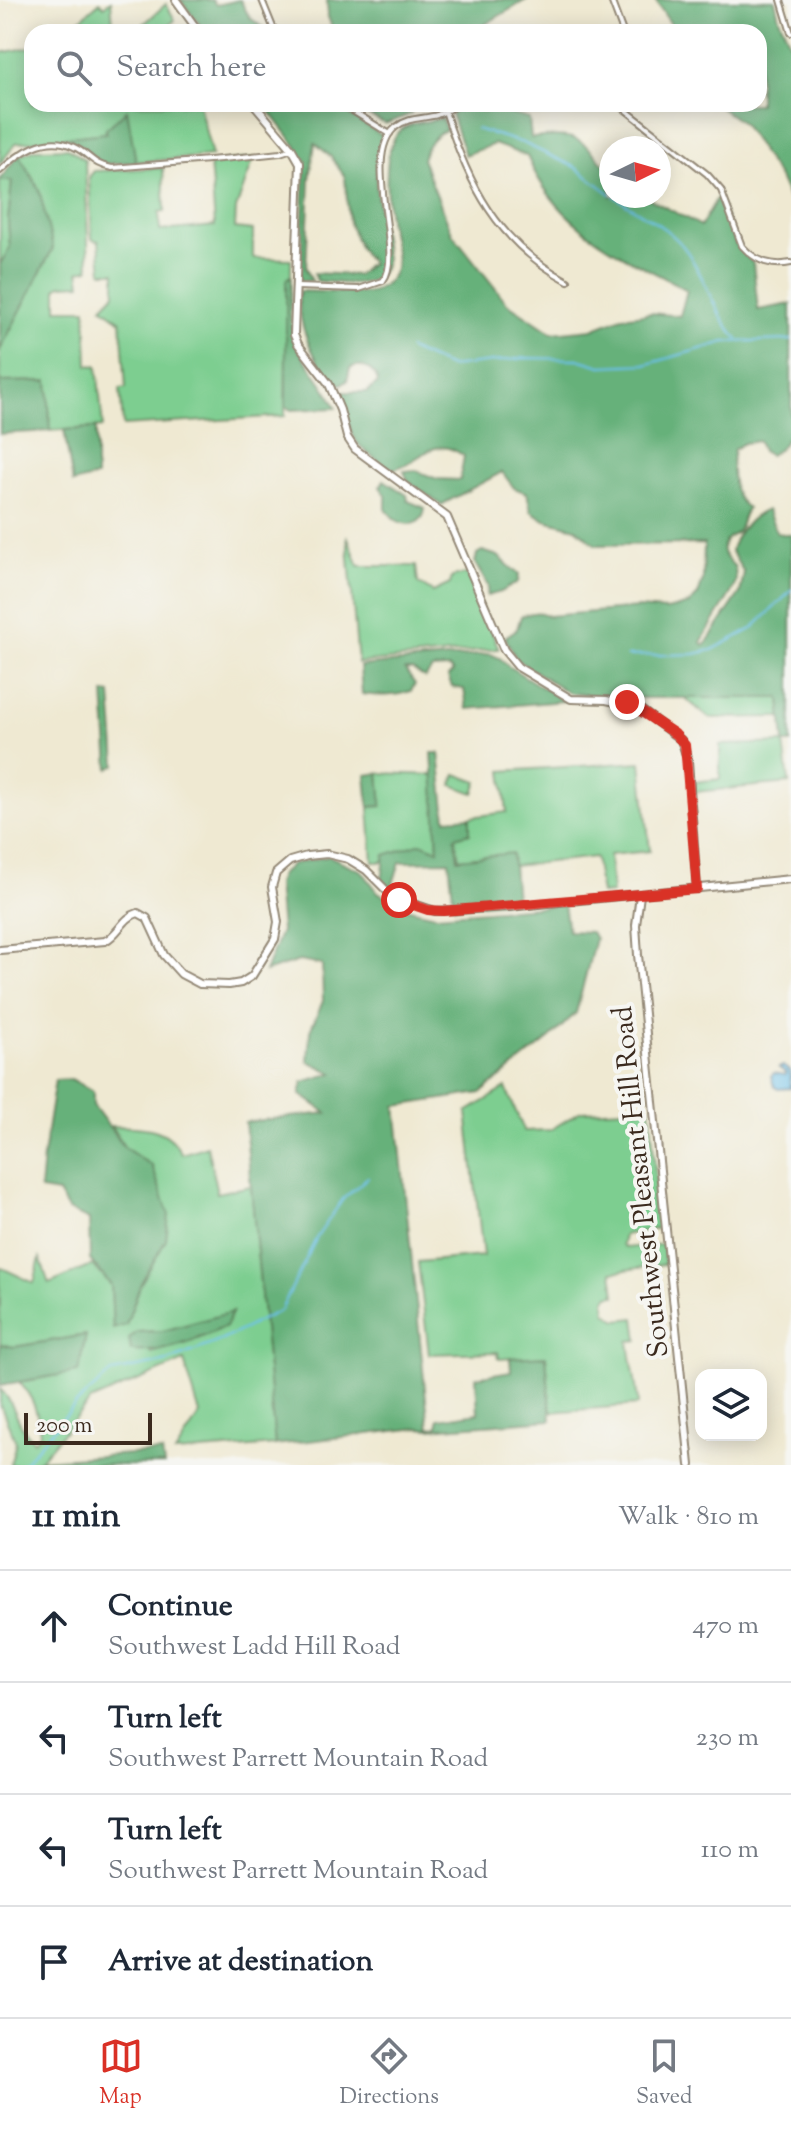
<!DOCTYPE html>
<meta charset="utf-8">
<style>
:root{--surface:#fff;--page:#f2f2f3;--text:#1f2937;--muted:#747a83;--line:#e0e1e3;--accent:#d93025}
body{margin:0;font-family:"Sorts Mill Goudy",serif;background:var(--page);color:var(--text)}
.controls{position:absolute;right:24px;bottom:24px;display:grid;overflow:hidden;border-radius:16px;box-shadow:0 4px 20px #0003}
.controls button{width:72px;height:72px;display:grid;place-items:center;padding:0;border:0;border-bottom:2px solid var(--line);background:var(--surface);color:var(--text);font:40px sans-serif}
.compass{position:absolute;left:599px;top:136px;width:72px;height:72px;border-radius:50%;background:var(--surface);box-shadow:0 4px 20px #0003;rotate:85deg}
.scale{position:absolute;left:24px;bottom:20px;width:128px;box-sizing:border-box;padding-left:8px;border:4px solid #3b2a1e;border-top:0;font-size:22px;line-height:28px;white-space:nowrap;color:#3b2a1e;-webkit-text-stroke:6px #f6f6f2;paint-order:stroke}
.stop{position:absolute;width:24px;height:24px;margin:-18px;border:6px solid #d93025;border-radius:50%;background:#fff}
.stop.end{background:#d93025;border-color:#fff;box-shadow:0 2px 8px #0008}
.list{margin:0;padding:0;list-style:none}
h2{display:flex;justify-content:space-between;align-items:center;height:104px;margin:0;padding:0 32px;font-size:34px}
h2 small{font-size:26px;font-weight:400;color:var(--muted)}
.list li{display:grid;grid-template-columns:52px 1fr auto;gap:24px;align-items:center;box-sizing:border-box;height:112px;padding:0 32px;border-top:2px solid var(--line)}
.list b{display:block;font-size:30px;white-space:nowrap}
.list p{margin:0;font-size:26px;white-space:nowrap;color:var(--muted)}
.list em{font-size:26px;font-style:normal;color:var(--muted)}
.icon{flex:none;width:44px;height:44px;fill:none;stroke:currentColor;stroke-width:2;stroke-linecap:round;stroke-linejoin:round}
.map{position:relative;flex:none;width:791px;height:1465px;overflow:hidden}
.search{position:absolute;background:var(--surface);box-shadow:0 4px 20px #0003;left:24px;right:24px;top:24px;height:88px;display:flex;align-items:center;gap:20px;box-sizing:border-box;padding:0 28px;border-radius:24px;color:var(--muted);font-size:30px}
.sheet{height:552px;background:var(--surface)}
nav{display:flex;justify-content:space-around;align-items:center;box-sizing:border-box;height:112px;border-top:2px solid var(--line);background:var(--surface);font-size:22px;color:var(--muted)}
nav a{display:grid;justify-items:center;gap:4px}
nav .on{color:var(--accent)}
.map>svg:first-child{display:block}
</style>
<div class="map">
<svg width="791" height="1465" viewBox="0 0 791 1465">
<rect width="100%" height="100%" fill="#f6f6f2"/>
<filter id="ink" filterUnits="userSpaceOnUse"><feTurbulence type="fractalNoise" baseFrequency=".0125" numOctaves="2"/><feDisplacementMap in="SourceGraphic" scale="16" xChannelSelector="R" yChannelSelector="G"/><feConvolveMatrix kernelMatrix="1 2 1 2 8 2 1 2 1" color-interpolation-filters="sRGB"/></filter>
<filter id="wash" filterUnits="userSpaceOnUse"><feTurbulence type="fractalNoise" baseFrequency=".006" numOctaves="4" result="noise"/><feDisplacementMap in="SourceGraphic" scale="32" xChannelSelector="R" yChannelSelector="G"/><feGaussianBlur stdDeviation="1.8" result="paint"/><feColorMatrix in="noise" values="0 0 0 0 0 0 0 0 0 0 0 0 0 0 0 0 0 1.4 0 .05"/><feComposite in="paint" operator="in"/></filter>
<g filter="url(#wash)">
<rect width="100%" height="100%" fill="#efe9d2"/>
<!-- green -->
<path fill="#7dce90" stroke="#5c7c57" stroke-width="2" fill-rule="evenodd" d="M 111,1 L 113,24 L 129,32 L 66,32 L 100,2 L 104,6 Z
M 166,4 L 175,20 L 161,32 L 135,32 Z
M 32,47 L 32,104 L 199,104 L 212,156 L 136,162 L 126,111 L 107,133 L 16,143 L 0,164 L 0,53 Z
M 68,148 L 85,160 L 89,269 L 79,271 L 81,284 L 61,285 L 57,288 L 57,309 L 86,309 L 88,365 L 97,366 L 103,427 L 50,431 L 48,381 L 0,382 L 0,350 L 53,248 L 19,155 L 36,149 Z
M 254,158 L 236,209 L 235,228 L 253,230 L 253,258 L 291,259 L 291,276 L 287,278 L 285,416 L 123,426 L 120,389 L 126,388 L 121,321 L 102,307 L 115,293 L 115,272 L 102,272 L 99,241 L 92,239 L 89,177 L 94,171 L 163,168 L 165,211 L 159,212 L 160,231 L 215,226 L 210,163 Z
M 0,181 L 12,181 L 8,221 L 10,248 L 0,264 Z
M 347,535 L 359,566 L 416,566 L 418,583 L 433,592 L 450,584 L 452,577 L 467,574 L 499,649 L 358,663 Z
M 685,698 L 780,698 L 782,717 L 709,718 Z
M 784,743 L 789,783 L 695,792 L 694,782 L 720,779 L 720,745 Z
M 641,762 L 650,851 L 609,855 L 612,893 L 601,894 L 595,857 L 513,866 L 511,854 L 459,859 L 455,836 L 470,833 L 470,817 L 507,812 L 502,771 Z
M 379,773 L 434,775 L 438,851 L 385,855 L 383,862 L 373,862 L 369,807 L 382,806 Z
M 456,774 L 478,782 L 474,793 L 452,785 Z
M 506,1088 L 524,1131 L 550,1130 L 581,1111 L 650,1108 L 660,1228 L 624,1235 L 622,1245 L 625,1248 L 663,1244 L 665,1264 L 612,1272 L 615,1295 L 608,1296 L 605,1302 L 606,1312 L 617,1320 L 635,1318 L 638,1340 L 629,1341 C 631,1363 637,1383 638,1405 L 551,1412 L 546,1356 L 499,1359 L 498,1352 L 429,1354 L 418,1262 L 483,1256 L 467,1112 Z
M 111,1126 C 141,1128 167,1124 182,1154 L 207,1146 L 217,1193 L 251,1186 L 275,1445 L 175,1453 L 200,1414 L 184,1361 L 90,1401 L 40,1460 L 28,1465 L 10,1465 L 16,1442 L 0,1405 L 0,1389 C 16,1403 16,1427 34,1441 L 40,1434 C 38,1413 34,1398 19,1382 L 78,1372 L 86,1335 L 14,1347 L 0,1344 L 0,1267 L 34,1283 L 40,1258 L 49,1284 L 93,1265 L 111,1285 L 113,1328 L 126,1325 L 141,1283 L 166,1240 L 152,1166 L 125,1148 ZM 232,1313 L 225,1327 L 188,1343 L 151,1353 L 138,1332 L 163,1331 Z"/>
<!-- forest -->
<path fill="#66b17a" stroke="#506e4c" stroke-width="2" d="M 180,0 L 212,0 L 216,5 L 240,0 L 250,18 L 270,32 L 206,32 Z
M 327,0 L 526,0 L 472,32 L 334,32 L 328,17 Z
M 655,0 L 775,0 L 779,18 L 791,45 L 791,205 L 779,178 L 742,123 L 715,104 L 759,104 L 759,32 L 676,32 Z
M 264,104 L 332,104 L 383,136 C 368,176 382,221 386,261 C 380,293 341,282 317,281 L 314,273 L 358,275 L 371,263 L 360,249 L 349,223 L 345,177 L 331,157 L 315,143 L 310,179 L 306,268 L 312,281 L 300,281 L 305,166 L 297,147 Z
M 361,104 L 407,104 L 411,114 L 385,124 L 364,113 Z
M 470,104 L 483,112 L 494,109 L 529,119 L 531,138 C 579,133 580,137 611,172 L 611,196 L 644,196 L 701,226 L 718,196 L 736,245 L 753,263 L 758,310 L 791,304 L 791,433 L 778,450 L 769,455 L 762,451 L 758,441 L 744,443 L 734,449 C 730,469 731,499 748,508 C 741,516 743,524 737,532 C 734,535 729,536 726,540 C 717,551 727,559 735,567 L 736,582 L 731,593 L 701,642 L 705,645 L 740,593 L 744,573 L 731,551 C 734,535 751,515 767,510 L 777,533 L 791,535 L 791,743 L 784,743 L 780,698 L 628,698 L 569,693 L 517,660 L 505,637 L 517,629 L 521,616 C 532,613 539,610 548,616 L 638,608 L 667,610 L 689,604 L 698,595 L 703,580 L 704,544 L 596,545 L 576,528 L 545,520 L 531,511 L 527,493 L 514,488 L 502,472 L 441,505 L 408,481 L 404,471 L 415,470 L 437,479 L 460,480 L 464,456 C 432,432 420,464 393,469 C 351,446 351,438 341,392 L 367,392 L 378,383 C 376,370 361,362 350,368 L 347,381 L 342,384 L 332,383 C 312,355 297,326 299,291 L 368,293 C 380,289 391,282 395,269 C 398,257 393,244 391,232 C 387,208 380,146 401,130 C 412,121 429,122 442,118 L 446,130 C 432,135 427,145 422,159 L 452,233 L 507,303 L 552,333 L 592,329 L 622,317 L 651,313 L 680,316 L 687,290 C 621,254 558,230 527,156 L 494,144 L 465,155 L 451,114 Z
M 127,110 L 136,162 L 107,164 L 98,161 L 83,147 L 67,137 L 106,133 L 105,130 Z
M 19,155 L 39,189 L 53,248 L 0,350 L 0,264 L 10,248 L 8,221 L 12,181 L 0,181 L 0,179 Z
M 291,276 C 291,300 287,329 299,350 C 311,370 327,386 336,408 L 291,410 L 286,406 L 286,280 Z
M 48,381 L 50,431 L 0,434 L 0,382 Z
M 96,428 L 96,477 L 73,483 L 64,430 Z
M 384,480 L 407,495 L 408,501 L 425,508 C 424,525 408,527 396,520 C 392,517 390,513 386,510 L 386,495 L 380,487 Z
M 482,551 L 498,556 L 519,575 L 518,582 L 501,592 L 487,596 L 488,586 L 475,563 L 477,554 Z
M 490,654 L 500,658 L 508,666 L 564,701 L 467,709 L 464,689 L 452,687 L 448,677 L 453,672 L 449,668 L 432,669 L 425,678 L 412,670 L 405,670 L 415,684 L 411,691 C 393,697 379,696 362,694 L 360,666 Z
M 104,693 L 111,694 L 116,765 L 109,769 Z
M 432,753 L 439,753 L 446,819 L 470,817 L 470,833 L 455,837 L 458,859 L 512,853 L 516,901 L 454,907 L 449,861 L 400,862 L 392,887 L 382,881 L 385,855 L 421,843 L 438,850 Z
M 379,773 L 382,806 L 369,807 L 366,775 Z
M 329,856 L 362,871 L 378,892 L 405,908 L 436,915 L 564,905 L 568,931 L 591,932 L 595,939 L 576,1013 L 550,1038 L 481,1093 L 396,1106 L 429,1428 L 438,1426 L 438,1419 L 478,1413 L 476,1377 L 511,1371 L 510,1358 L 546,1356 L 551,1420 L 429,1429 L 419,1428 L 275,1445 L 245,1122 L 327,1113 L 300,1094 L 303,1082 L 333,1073 L 308,1061 L 310,1031 L 323,1001 L 322,965 L 299,961 L 265,972 L 281,931 L 277,884 L 280,875 L 292,864 Z
M 71,1079 L 93,1091 L 93,1105 L 125,1148 L 152,1166 L 169,1215 L 166,1240 L 141,1283 L 126,1325 L 113,1329 L 111,1285 L 90,1260 L 89,1220 L 68,1210 L 58,1193 L 40,1190 L 43,1156 L 55,1080 Z
M 232,1312 L 225,1327 C 195,1340 165,1354 131,1351 L 129,1338 L 138,1332 L 163,1331 Z
M 86,1335 L 78,1372 L 0,1385 L 0,1344 L 14,1347 Z
M 162,1452 L 164,1465 L 28,1465 L 40,1460 Z"/>
<!-- water -->
<path fill="#6dc1e9" stroke="#547684" stroke-width="2" d="M 783,1066 L 790,1071 L 791,1088 L 778,1089 L 774,1086 L 771,1076 L 774,1073 L 785,1075 L 786,1073 L 779,1068 Z"/>
<g fill="none" stroke-linecap="round" stroke-linejoin="round">
<!-- stream -->
<path stroke="#6dc1e9" stroke-width="2" d="M 476,129 L 523,143 L 575,167 L 611,194
M 614,196 C 639,214 671,227 688,253 C 707,281 714,314 738,339
M 409,349 L 450,367 L 525,358 L 578,359 L 601,366 L 648,364 L 725,342 L 791,340
M 627,656 L 694,654 L 712,650 L 752,629 L 791,591
M 22,1465 L 76,1404 L 112,1372 L 168,1361 L 222,1340 L 281,1310 L 317,1237 L 343,1199 L 368,1177"/>
</g>
</g>
<g filter="url(#ink)">
<g fill="none" stroke-linecap="round" stroke-linejoin="round">
<defs>
<path id="street" d="M 262,0 L 275,32
M 611,0 L 623,32
M 781,0 L 791,33
M 341,104 L 390,134
M 618,104 L 707,174 L 721,190 L 742,246 C 755,261 771,267 791,263
M 445,111 C 468,184 498,244 568,281
M 0,171 C 19,153 46,133 74,147 C 90,154 92,165 112,168 L 233,158 L 280,153 L 292,149
M 296,287 L 359,289 L 383,281 C 405,254 360,156 396,127 C 408,117 423,119 437,115 C 445,112 452,108 459,104"/>
<path id="secondary" d="M 176,0 L 199,32
M 254,104 L 292,149 L 300,163 L 294,335 L 298,344 L 329,384 L 340,410 L 347,437 L 355,449 L 447,517 L 504,650 L 518,667 L 571,699 L 606,700 L 636,706 L 681,740 L 688,760 L 697,889
M 640,895 L 636,925 L 638,955 L 690,1465
M 0,950 L 105,941 C 119,934 123,917 138,913 L 147,918 L 164,955 L 181,974 L 200,984 L 229,985 L 241,983 L 252,976 L 275,939 L 278,922 L 272,887 L 276,873 L 290,861 L 307,856 L 327,854 L 348,859 L 366,870 L 393,897 L 435,911 L 509,907 L 791,879"/>
</defs>
<!-- street casing -->
<use href="#street" stroke="#958a78" stroke-width="8"/>
<!-- secondary casing -->
<use href="#secondary" stroke="#958a78" stroke-width="10"/>
<!-- street -->
<use href="#street" stroke="#fff" stroke-width="4"/>
<!-- secondary -->
<use href="#secondary" stroke="#fff" stroke-width="6"/>
</g>
</g>
<g fill="none" stroke-linecap="round" stroke-linejoin="round" filter="url(#ink)">
<!-- route -->
<path stroke="#d93025" stroke-width="10" d="M 399,900 L 428,910 L 443,911 L 697,889 L 685,745 L 675,734 L 627,702"/>
</g>
<g text-anchor="middle" stroke-width="8" stroke-linejoin="round" paint-order="stroke">
<!-- street labels -->
<g font-size="28" fill="#3b2a1e" stroke="#f6f6f2">
<text transform="translate(639 1182) rotate(-96)" y="10">Southwest Pleasant Hill Road</text>
</g>
</g>
</svg>
<div class="controls">
<button><svg class="icon" aria-label="layers" viewBox="0 0 24 24"><path d="M12 4l9 5-9 5-9-5zM3 14l9 5 9-5"/></svg></button>
</div>
<svg class="compass" viewBox="-18 -18 36 36"><path d="M0-13l5 13h-10z" fill="#e53935"/><path d="M0 13l5-13h-10z" fill="#747a83"/></svg>
<div class="scale">200 m</div>
<div class="stop" style="left:399px;top:900px"></div>
<div class="stop end" style="left:627px;top:702px"></div>
<div class="search"><svg class="icon" aria-label="search" viewBox="0 0 24 24"><circle cx="10" cy="10" r="6"/><path d="M15 15l6 6"/></svg>Search here</div>
</div>
<section class="sheet">
<h2>11 min<small>Walk · 810 m</small></h2>
<ul class="list">
<li><svg class="icon" aria-label="ahead" viewBox="0 0 24 24"><path d="M12 20V5M6 11l6-6 6 6"/></svg><div><b>Continue</b><p>Southwest Ladd Hill Road</p></div><em>470 m</em></li>
<li><svg class="icon" aria-label="left" viewBox="0 0 24 24"><path d="M17 20v-9H6M10 6l-5 5 5 5"/></svg><div><b>Turn left</b><p>Southwest Parrett Mountain Road</p></div><em>230 m</em></li>
<li><svg class="icon" aria-label="left" viewBox="0 0 24 24"><path d="M17 20v-9H6M10 6l-5 5 5 5"/></svg><div><b>Turn left</b><p>Southwest Parrett Mountain Road</p></div><em>110 m</em></li>
<li><svg class="icon" aria-label="arrive" viewBox="0 0 24 24"><path d="M6 21V4h12l-3 4 3 4H6"/></svg><div><b>Arrive at destination</b></div></li>
</ul>
</section>
<nav>
<a class="on"><svg class="icon" aria-label="map" viewBox="0 0 24 24"><path d="M3 6l6-2 6 2 6-2v14l-6 2-6-2-6 2zM9 4v14M15 6v14"/></svg>Map</a>
<a><svg class="icon" aria-label="directions" viewBox="0 0 24 24"><path d="M12 3l9 9-9 9-9-9zM9 14v-3h6M13 9l2 2-2 2"/></svg>Directions</a>
<a><svg class="icon" aria-label="saved" viewBox="0 0 24 24"><path d="M7 4h10v16l-5-4-5 4z"/></svg>Saved</a>
</nav>
